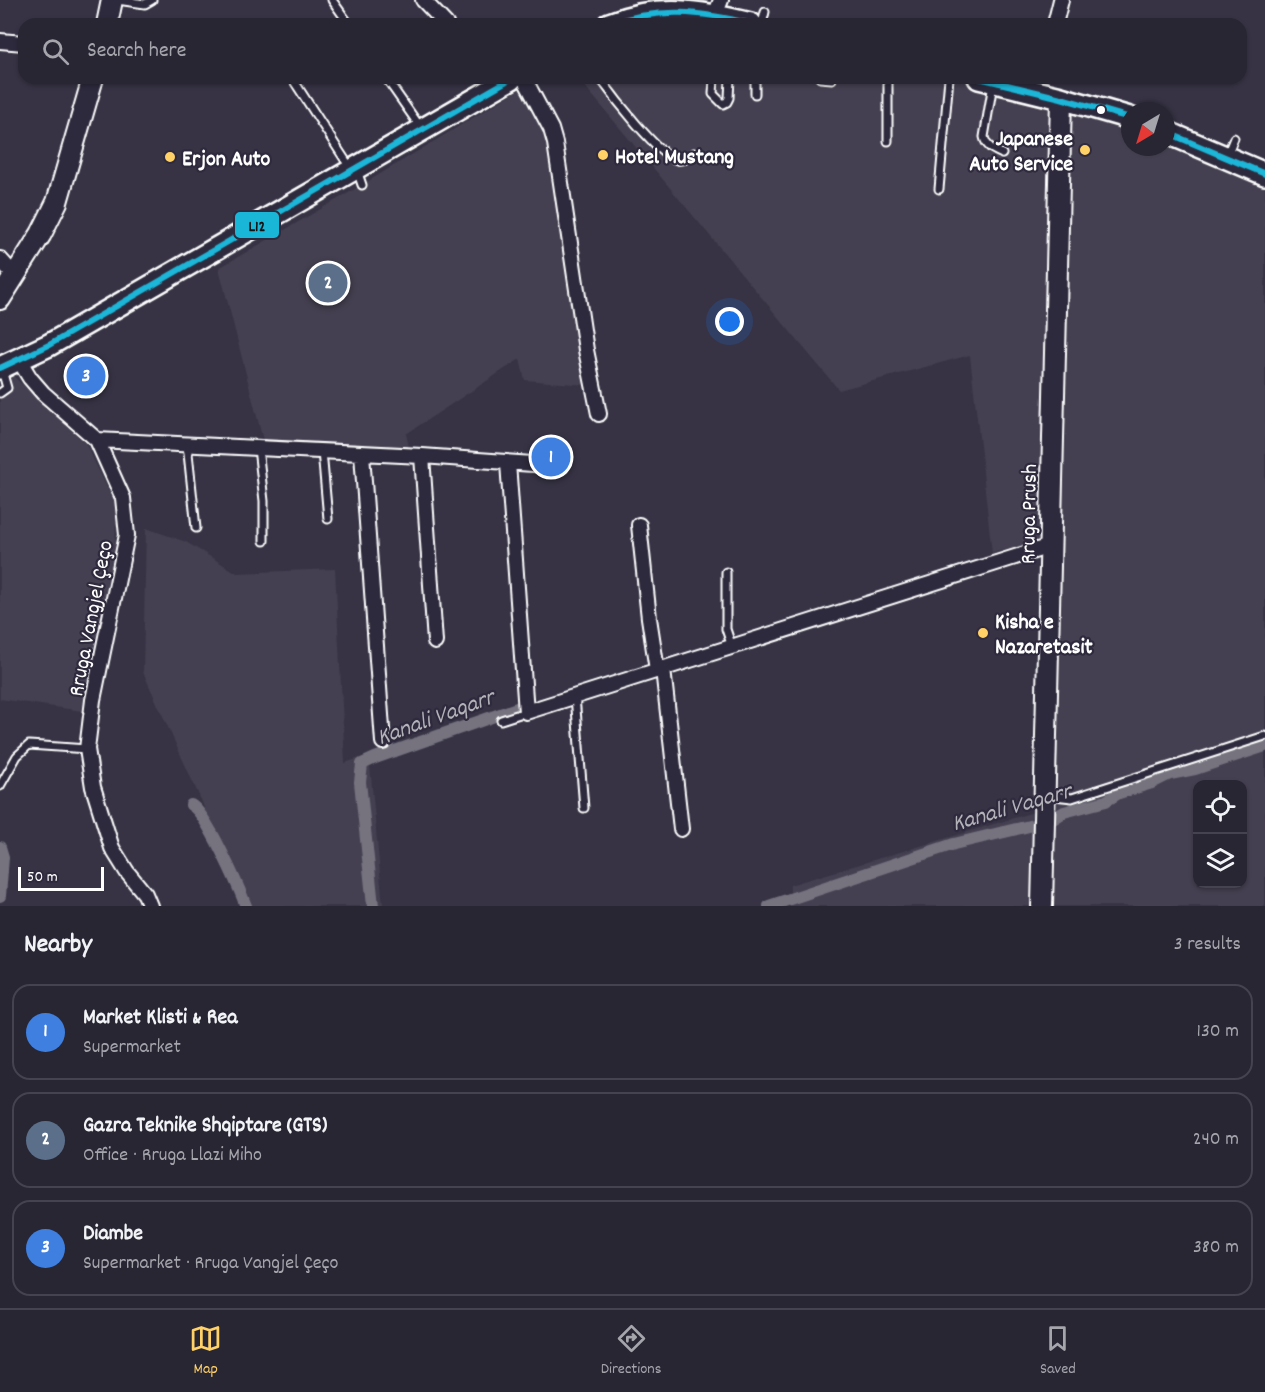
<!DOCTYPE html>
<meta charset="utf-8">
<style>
:root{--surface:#292634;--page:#312e3c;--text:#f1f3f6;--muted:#a5a5ac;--line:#45434f;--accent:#ffd166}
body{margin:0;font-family:Dekko,sans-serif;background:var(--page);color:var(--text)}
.controls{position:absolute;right:18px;bottom:18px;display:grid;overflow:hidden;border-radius:12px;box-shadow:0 2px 4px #0004}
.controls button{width:54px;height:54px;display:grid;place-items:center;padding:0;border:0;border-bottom:2px solid var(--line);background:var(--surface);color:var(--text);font:30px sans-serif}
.compass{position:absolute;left:1121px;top:102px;width:54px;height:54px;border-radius:50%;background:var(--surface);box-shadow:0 2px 4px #0004;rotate:218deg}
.scale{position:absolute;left:18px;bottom:15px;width:86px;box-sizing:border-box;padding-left:6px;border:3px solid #fff;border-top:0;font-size:16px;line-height:21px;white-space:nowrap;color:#fff;-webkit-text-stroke:4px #2f2a3d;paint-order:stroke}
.you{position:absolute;left:730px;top:322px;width:21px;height:21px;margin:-15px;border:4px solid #fff;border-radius:50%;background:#1a73e8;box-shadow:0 0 0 9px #1a73e833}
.badge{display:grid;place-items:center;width:39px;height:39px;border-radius:50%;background:var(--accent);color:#fff;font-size:20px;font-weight:700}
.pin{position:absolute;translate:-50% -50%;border:3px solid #fff;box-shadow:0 2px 6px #0006}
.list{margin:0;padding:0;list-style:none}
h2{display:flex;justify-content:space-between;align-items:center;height:78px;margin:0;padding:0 24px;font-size:26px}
h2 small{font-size:20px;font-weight:400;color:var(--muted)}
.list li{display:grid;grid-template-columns:39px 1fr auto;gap:18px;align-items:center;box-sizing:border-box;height:96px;margin:0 12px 12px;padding:0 12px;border:2px solid var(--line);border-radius:18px}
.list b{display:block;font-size:22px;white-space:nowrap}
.list p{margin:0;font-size:20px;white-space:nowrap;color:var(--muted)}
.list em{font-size:20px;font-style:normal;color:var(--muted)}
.icon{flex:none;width:33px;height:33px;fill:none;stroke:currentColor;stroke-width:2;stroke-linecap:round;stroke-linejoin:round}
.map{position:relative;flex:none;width:1265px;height:906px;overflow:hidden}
.search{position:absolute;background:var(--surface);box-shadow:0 2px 4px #0004;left:18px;right:18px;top:18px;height:66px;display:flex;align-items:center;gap:15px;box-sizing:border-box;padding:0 21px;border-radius:18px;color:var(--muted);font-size:22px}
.sheet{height:402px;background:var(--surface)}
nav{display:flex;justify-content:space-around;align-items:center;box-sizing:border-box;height:84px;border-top:2px solid var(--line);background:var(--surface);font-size:16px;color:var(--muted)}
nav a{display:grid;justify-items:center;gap:3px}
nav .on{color:var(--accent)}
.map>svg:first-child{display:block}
</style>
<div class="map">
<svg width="1265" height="906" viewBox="0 0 1265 906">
<rect width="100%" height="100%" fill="#373345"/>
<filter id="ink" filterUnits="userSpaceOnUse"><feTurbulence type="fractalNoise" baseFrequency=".0167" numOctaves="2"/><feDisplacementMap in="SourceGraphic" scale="12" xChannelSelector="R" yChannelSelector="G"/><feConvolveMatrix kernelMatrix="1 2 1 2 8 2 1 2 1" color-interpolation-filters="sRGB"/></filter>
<g filter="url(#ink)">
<!-- built -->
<path fill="#444051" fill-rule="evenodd" d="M 578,78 L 953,78 L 1049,101 L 1130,127 L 1130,147 L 1166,147 L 1166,140 L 1265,181 L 1265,906 L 790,906 L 790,885 L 1034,812 L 1041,541 L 992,553 L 970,355 L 839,390 ZM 1198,784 L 1242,784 L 1242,884 L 1198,884 Z
M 522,88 L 542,130 L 548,149 L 587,385 L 525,380 L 520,359 L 406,434 L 411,456 L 265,448 L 219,268 L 362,185 Z
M 11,374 L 86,444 L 116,506 L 115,559 L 82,711 L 0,699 L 0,378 Z
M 146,528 L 186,542 L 237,573 L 335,569 L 345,763 L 369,755 L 383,906 L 239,906 L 202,802 L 143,672 Z"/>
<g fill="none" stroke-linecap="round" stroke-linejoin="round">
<!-- canal -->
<path stroke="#76737f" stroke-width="12" d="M 191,805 C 206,812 239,888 246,906
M 0,847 L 3,857 L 0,896
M 373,906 L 360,782 L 362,764 L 375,758 L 520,707
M 769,906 L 954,844 L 1050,821 L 1064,812 L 1106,801 L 1119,793 L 1152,783 L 1170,774 L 1195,769 L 1265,746"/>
<defs>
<path id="lane" d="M 117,0 L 145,4 L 152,0
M 332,0 L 349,24
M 762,24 L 765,12
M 292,78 L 351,169
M 386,78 L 421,128
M 600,78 C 613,96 658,155 677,160 C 684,161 688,157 694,153
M 714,78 L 713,94 L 723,104 L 727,102 L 729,98 L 730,78
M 820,78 L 832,79
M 888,78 L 888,141
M 993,84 L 984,137 C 986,147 994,150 1002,154
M 755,94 L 755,78
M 1227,155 L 1234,138
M 357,170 L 362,185
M 939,189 L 949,78
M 0,393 L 7,388 L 2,370
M 187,444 L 196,528
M 258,448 L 264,501 L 264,541
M 322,451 L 328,519
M 726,572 L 726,629 L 732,647
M 575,696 L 584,808
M 501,720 L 526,712
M 0,786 L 17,756 L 29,745 L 87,749
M 1046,795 L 1072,798 L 1265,736"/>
<path id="street" d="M 423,0 L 446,24
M 715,15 L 721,0
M 1055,24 L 1061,0
M 0,41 L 24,43
M 524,78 L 551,129 L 555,143 L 586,350 L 599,414
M 0,259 L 8,268 L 16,273
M 19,360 L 30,378 L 43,393 L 97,440 L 123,498 L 127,535 L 93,700 L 87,749 L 93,787 L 112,848 L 127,872 L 145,894 L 150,906
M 97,440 L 422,456 L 561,466
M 362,454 L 383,742
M 422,456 L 435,642
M 508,463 L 526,712 L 1050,546
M 639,525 L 649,618 L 657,670
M 663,669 L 681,829"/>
<path id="secondary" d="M 107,24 L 112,0
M 0,299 L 41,234 L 57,202 L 93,78
M 1042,906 L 1061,98"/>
<path id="primary" d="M 609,24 C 659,4 700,11 751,24
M 979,78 L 1061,98 L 1130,118
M 1166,132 L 1265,174
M 0,368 L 49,345 L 512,78"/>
</defs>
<!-- lane casing -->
<use href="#lane" stroke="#fff" stroke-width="11"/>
<!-- street casing -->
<use href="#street" stroke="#fff" stroke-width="18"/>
<!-- secondary casing -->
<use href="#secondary" stroke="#fff" stroke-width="24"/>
<!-- primary casing -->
<use href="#primary" stroke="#fff" stroke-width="26"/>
<!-- lane -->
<use href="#lane" stroke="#2f2a3d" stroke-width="7"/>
<!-- street -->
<use href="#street" stroke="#2f2a3d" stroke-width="14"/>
<!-- secondary -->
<use href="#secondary" stroke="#2f2a3d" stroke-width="20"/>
<!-- primary -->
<use href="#primary" stroke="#2f2a3d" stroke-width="21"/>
<defs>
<path id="bus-1" d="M 609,24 C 660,7 700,11 751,24
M 979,78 L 1061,98 L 1130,118
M 1166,132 L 1265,174
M 0,368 L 49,345 L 512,78"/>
</defs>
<!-- bus-1 casing -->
<use href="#bus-1" stroke="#2f2a3d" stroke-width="10"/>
<!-- bus-1 -->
<use href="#bus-1" stroke="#1ab6d8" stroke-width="6"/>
</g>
</g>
<!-- markers -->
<circle fill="#fff" stroke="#2f2a3d" stroke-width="2" cx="1101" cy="110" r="5"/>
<g fill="#ffd166" stroke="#2f2a3d" stroke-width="2">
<circle cx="1085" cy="150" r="6"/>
<circle cx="603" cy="155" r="6"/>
<circle cx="170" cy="157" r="6"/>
<circle cx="983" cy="633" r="6"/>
</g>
<g text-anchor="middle" stroke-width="4.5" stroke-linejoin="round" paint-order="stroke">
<!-- poi labels -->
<g font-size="22" font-weight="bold" fill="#fff" stroke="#2f2a3d" text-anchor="start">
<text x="1073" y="145" text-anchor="end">Japanese<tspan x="1073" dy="25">Auto Service</tspan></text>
<text x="615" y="163">Hotel Mustang</text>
<text x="182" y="165">Erjon Auto</text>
<text x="995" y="628">Kisha e<tspan x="995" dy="25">Nazaretasit</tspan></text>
</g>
<!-- street labels -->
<g font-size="22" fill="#fff" stroke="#2f2a3d">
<text transform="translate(1027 514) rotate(-89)" y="8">Rruga Prush</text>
<text transform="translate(89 618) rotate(-79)" y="8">Rruga Vangjel Çeço</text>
</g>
<!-- water labels -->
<g font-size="24" font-style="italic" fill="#b4b2b9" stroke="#2f2a3d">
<text transform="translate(435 716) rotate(-20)" y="8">Kanali Vaqarr</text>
<text transform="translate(1011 806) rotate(-16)" y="8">Kanali Vaqarr</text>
</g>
</g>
<rect stroke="#2f2a3d" stroke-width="2" x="234" y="211" width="46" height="28" rx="6" fill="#1ab6d8"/>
<g font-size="16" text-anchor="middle" font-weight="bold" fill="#111">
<text x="257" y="231">L12</text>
</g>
</svg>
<div class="controls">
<button><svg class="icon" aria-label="locate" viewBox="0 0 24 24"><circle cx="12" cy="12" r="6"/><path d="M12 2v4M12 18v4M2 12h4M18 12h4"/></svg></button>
<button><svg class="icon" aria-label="layers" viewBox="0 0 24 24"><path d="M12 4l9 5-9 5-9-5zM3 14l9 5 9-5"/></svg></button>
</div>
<svg class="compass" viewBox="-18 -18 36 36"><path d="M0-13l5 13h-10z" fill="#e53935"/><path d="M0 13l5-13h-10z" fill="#a5a5ac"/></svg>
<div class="scale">50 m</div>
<div class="you"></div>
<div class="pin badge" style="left:551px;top:457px;background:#3f7fe0">1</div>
<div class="pin badge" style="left:328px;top:283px;background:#5c6f8a">2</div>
<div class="pin badge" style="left:86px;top:376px;background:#3f7fe0">3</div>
<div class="search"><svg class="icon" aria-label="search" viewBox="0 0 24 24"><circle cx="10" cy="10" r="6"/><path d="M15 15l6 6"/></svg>Search here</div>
</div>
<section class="sheet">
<h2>Nearby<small>3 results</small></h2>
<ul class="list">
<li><span class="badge" style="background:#3f7fe0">1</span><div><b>Market Klisti &amp; Rea</b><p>Supermarket</p></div><em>130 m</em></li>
<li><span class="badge" style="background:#5c6f8a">2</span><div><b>Gazra Teknike Shqiptare (GTS)</b><p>Office · Rruga Llazi Miho</p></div><em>240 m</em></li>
<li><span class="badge" style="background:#3f7fe0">3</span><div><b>Diambe</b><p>Supermarket · Rruga Vangjel Çeço</p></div><em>380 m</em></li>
</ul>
</section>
<nav>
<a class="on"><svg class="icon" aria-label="map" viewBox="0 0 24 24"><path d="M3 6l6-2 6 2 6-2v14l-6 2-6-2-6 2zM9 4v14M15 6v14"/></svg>Map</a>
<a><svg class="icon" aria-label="directions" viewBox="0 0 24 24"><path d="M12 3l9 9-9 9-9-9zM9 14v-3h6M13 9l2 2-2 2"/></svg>Directions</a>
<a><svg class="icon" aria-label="saved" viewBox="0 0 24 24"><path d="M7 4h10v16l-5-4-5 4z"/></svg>Saved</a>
</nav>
